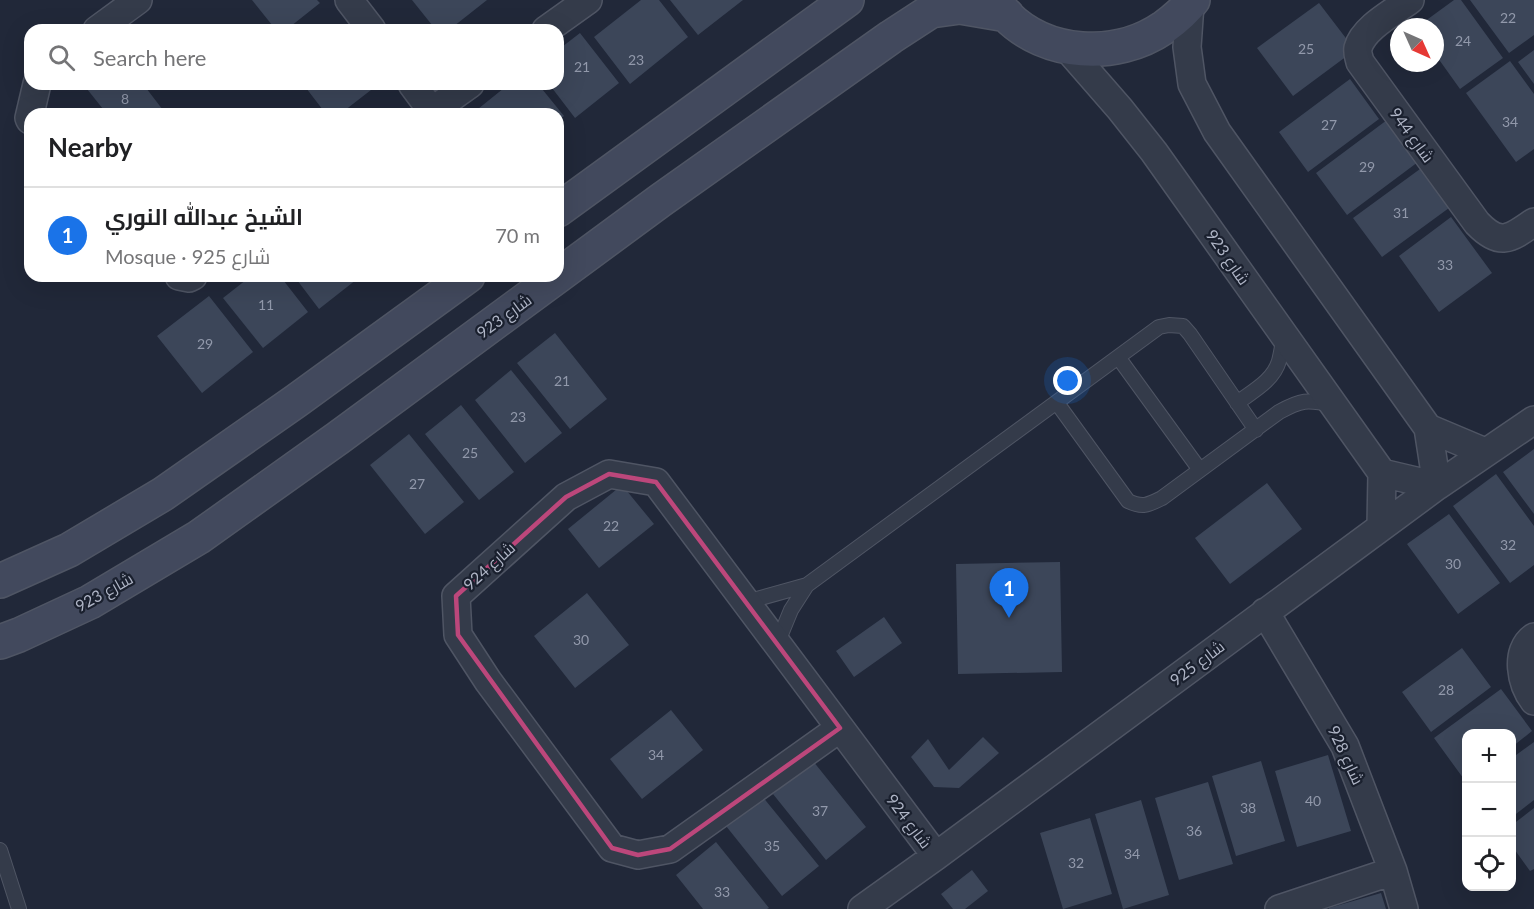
<!DOCTYPE html>
<meta charset="utf-8">
<style>
:root{--surface:#fff;--page:#f6f6f6;--text:#202124;--muted:#757577;--line:#e0e0e0;--accent:#1a73e8}
body{margin:0;font-family:Lato,Cairo,sans-serif;background:var(--page);color:var(--text)}
.controls{position:absolute;right:18px;bottom:18px;display:grid;overflow:hidden;border-radius:12px;box-shadow:0 6px 24px #0002}
.controls button{width:54px;height:54px;display:grid;place-items:center;padding:0;border:0;border-bottom:2px solid var(--line);background:var(--surface);color:var(--text);font:30px sans-serif}
.compass{position:absolute;left:1390px;top:18px;width:54px;height:54px;border-radius:50%;background:var(--surface);box-shadow:0 6px 24px #0002;rotate:135deg}
.you{position:absolute;left:1068px;top:381px;width:21px;height:21px;margin:-15px;border:4px solid #fff;border-radius:50%;background:#1a73e8;box-shadow:0 0 0 9px #1a73e833}
.badge{display:grid;place-items:center;width:39px;height:39px;border-radius:50%;background:var(--accent);color:#fff;font-size:20px;font-weight:700}
.pin{position:absolute;translate:-50% -50px;filter:drop-shadow(0 2px 3px #0008)}
.pin::after{content:'';position:absolute;top:32px;width:21px;height:18px;background:inherit;clip-path:polygon(0 0,100% 0,50% 100%)}
.list{margin:0;padding:0;list-style:none}
h2{display:flex;justify-content:space-between;align-items:center;height:78px;margin:0;padding:0 24px;font-size:26px}
h2 small{font-size:20px;font-weight:400;color:var(--muted)}
.list li{display:grid;grid-template-columns:39px 1fr auto;gap:18px;align-items:center;box-sizing:border-box;height:96px;padding:0 24px;border-top:2px solid var(--line)}
.list b{display:block;font-size:22px;white-space:nowrap}
.list p{margin:0;font-size:20px;white-space:nowrap;color:var(--muted)}
.list em{font-size:20px;font-style:normal;color:var(--muted)}
.icon{flex:none;width:33px;height:33px;fill:none;stroke:currentColor;stroke-width:2;stroke-linecap:round;stroke-linejoin:round}
.map{position:relative;flex:none;width:1534px;height:909px;overflow:hidden}
.search{position:absolute;background:var(--surface);box-shadow:0 6px 24px #0002;left:24px;top:24px;width:540px;height:66px;display:flex;align-items:center;gap:15px;box-sizing:border-box;padding:0 21px;border-radius:18px;color:var(--muted);font-size:22px}
.panel{position:absolute;background:var(--surface);box-shadow:0 6px 24px #0002;left:24px;top:108px;width:540px;height:174px;border-radius:18px}
.map>svg:first-child{display:block}
</style>
<div class="map">
<svg width="1534" height="909" viewBox="0 0 1534 909">
<rect width="100%" height="100%" fill="#212839"/>
<!-- building -->
<path fill="#3c4659" d="M 252,0 L 317,0 L 320,3 L 286,30 L 276,30 Z
M 412,0 L 487,0 L 449,30 L 436,30 Z
M 641,0 L 659,0 L 688,37 L 630,84 L 594,37 Z
M 670,0 L 743,0 L 698,35 Z
M 1454,0 L 1461,0 L 1503,58 L 1460,89 L 1435,54 L 1435,27 L 1417,27 Z
M 1470,0 L 1534,0 L 1534,35 L 1509,53 Z
M 1319,3 L 1355,50 L 1293,96 L 1257,48 Z
M 580,33 L 619,83 L 575,118 L 549,84 L 558,84 L 558,50 Z
M 1534,50 L 1534,84 L 1518,62 Z
M 1510,61 L 1534,94 L 1534,149 L 1516,162 L 1466,93 Z
M 1350,79 L 1379,119 L 1308,172 L 1279,132 Z
M 83,84 L 143,84 L 166,114 L 107,114 Z
M 303,84 L 366,84 L 371,90 L 340,114 L 326,114 Z
M 509,84 L 538,84 L 564,116 L 558,121 L 558,114 L 474,114 L 473,113 Z
M 1387,120 L 1418,162 L 1347,215 L 1316,173 Z
M 1420,169 L 1449,208 L 1382,257 L 1353,218 Z
M 1451,217 L 1492,273 L 1439,312 L 1399,256 Z
M 251,276 L 280,276 L 308,312 L 263,348 L 223,298 Z
M 294,276 L 361,276 L 319,309 Z
M 209,296 L 253,352 L 202,393 L 157,336 Z
M 555,333 L 607,399 L 570,429 L 517,363 Z
M 511,370 L 562,433 L 525,463 L 475,400 Z
M 461,405 L 514,472 L 479,500 L 425,434 Z
M 409,434 L 464,502 L 425,534 L 370,465 Z
M 1534,449 L 1534,514 L 1503,472 Z
M 1496,474 L 1534,526 L 1534,565 L 1510,583 L 1453,506 Z
M 1267,483 L 1302,529 L 1230,584 L 1195,538 Z
M 622,485 L 654,524 L 599,568 L 568,529 Z
M 1449,514 L 1500,583 L 1458,614 L 1407,544 Z
M 1060,562 L 1062,672 L 958,674 L 956,564 Z
M 587,593 L 629,645 L 575,688 L 534,636 Z
M 884,617 L 902,643 L 854,677 L 836,651 Z
M 1462,648 L 1491,687 L 1431,732 L 1402,692 Z
M 1501,689 L 1532,731 L 1512,747 L 1512,734 L 1466,734 L 1466,782 L 1434,738 Z
M 671,710 L 703,750 L 642,799 L 610,759 Z
M 983,737 L 999,753 L 959,788 L 934,787 L 911,757 L 928,739 L 949,770 Z
M 1534,742 L 1534,800 L 1512,817 L 1512,758 Z
M 1328,755 L 1351,831 L 1297,847 L 1275,771 Z
M 813,761 L 866,827 L 826,860 L 773,794 Z
M 1261,761 L 1285,841 L 1236,856 L 1212,776 Z
M 1208,782 L 1233,864 L 1179,880 L 1155,798 Z
M 762,796 L 819,866 L 782,896 L 726,826 Z
M 1141,800 L 1169,895 L 1123,909 L 1095,814 Z
M 1534,808 L 1534,869 L 1530,871 L 1512,846 L 1512,825 Z
M 1090,818 L 1112,894 L 1063,909 L 1040,833 Z
M 716,842 L 769,908 L 767,909 L 703,909 L 676,875 Z
M 972,870 L 988,891 L 965,909 L 953,909 L 941,894 Z
M 1381,893 L 1386,909 L 1329,909 L 1329,908 Z"/>
<g fill="none" stroke-linecap="round" stroke-linejoin="round">
<defs>
<path id="lane" d="M 1118,357 L 1200,470
M 1057,403 L 1128,501 C 1143,508 1148,505 1162,498 L 1279,412 C 1301,400 1307,399 1332,405
M 1237,403 C 1253,391 1273,381 1279,361 C 1281,354 1282,345 1284,337
M 744,600 L 757,599 L 807,585 L 1159,327 L 1169,325 L 1183,326 L 1190,334 L 1256,430
M 777,644 L 791,610 L 807,585
M 0,850 L 19,909"/>
<path id="street" d="M 349,0 L 372,30
M 1410,0 C 1394,12 1363,28 1358,48 C 1357,53 1359,57 1360,62 L 1477,223 C 1500,247 1510,239 1534,222
M 1190,4 L 1187,47 L 1192,84 L 1217,132 L 1428,428 L 1485,452
M 97,30 L 138,0
M 546,30 L 588,0
M 1066,47 L 1120,109 L 1154,152 L 1382,473 L 1381,527
M 412,84 L 432,111
M 428,114 L 470,84
M 30,120 L 29,118 L 37,84
M 179,276 L 189,278 L 193,276
M 1428,428 L 1437,486
M 1382,473 L 1437,486
M 1265,612 L 1345,746 L 1393,871 L 1404,909
M 1534,637 C 1514,651 1521,684 1534,701
M 840,728 L 670,849 L 638,855 L 612,848 L 488,681 L 458,635 L 456,596 L 566,497 L 609,474 L 656,482 L 936,856
M 862,909 L 936,856 L 1437,486 L 1534,420
M 1279,909 L 1393,871"/>
<path id="secondary" d="M 995,0 C 999,5 1002,10 1006,15 C 1046,56 1116,60 1163,28 C 1174,20 1185,11 1193,0
M 558,210 L 847,0
M 0,581 L 69,550 L 163,494 L 296,401 L 468,276
M 0,642 L 19,635 L 90,602 L 199,537 L 338,438 L 661,200 L 891,37 L 931,11 L 960,7 L 1007,15"/>
</defs>
<!-- lane casing -->
<use href="#lane" stroke="#4f5564" stroke-width="16"/>
<!-- street casing -->
<use href="#street" stroke="#4f5564" stroke-width="30"/>
<!-- secondary casing -->
<use href="#secondary" stroke="#4f5564" stroke-width="36"/>
<!-- lane -->
<use href="#lane" stroke="#343b4a" stroke-width="14"/>
<!-- street -->
<use href="#street" stroke="#343b4a" stroke-width="27"/>
<!-- secondary -->
<use href="#secondary" stroke="#42495d" stroke-width="33"/>
</g>
<!-- marked area -->
<path fill="none" stroke="#bc477b" stroke-width="4.5" stroke-linejoin="round" d="M 609,474 L 656,482 L 840,728 L 670,849 L 638,855 L 612,848 L 458,635 L 456,596 L 566,497 Z"/>
<g text-anchor="middle" stroke-width="4.5" stroke-linejoin="round" paint-order="stroke">
<!-- number labels -->
<g font-size="14" fill="#9299ab">
<text x="1508" y="23">22</text>
<text x="1463" y="46">24</text>
<text x="1306" y="54">25</text>
<text x="636" y="65">23</text>
<text x="582" y="72">21</text>
<text x="125" y="104">8</text>
<text x="1510" y="127">34</text>
<text x="1329" y="130">27</text>
<text x="1367" y="172">29</text>
<text x="1401" y="218">31</text>
<text x="1445" y="270">33</text>
<text x="266" y="310">11</text>
<text x="205" y="349">29</text>
<text x="562" y="386">21</text>
<text x="518" y="422">23</text>
<text x="470" y="458">25</text>
<text x="417" y="489">27</text>
<text x="611" y="531">22</text>
<text x="1508" y="550">32</text>
<text x="1453" y="569">30</text>
<text x="581" y="645">30</text>
<text x="1446" y="695">28</text>
<text x="656" y="760">34</text>
<text x="1313" y="806">40</text>
<text x="1248" y="813">38</text>
<text x="820" y="816">37</text>
<text x="1194" y="836">36</text>
<text x="772" y="851">35</text>
<text x="1132" y="859">34</text>
<text x="1076" y="868">32</text>
<text x="722" y="897">33</text>
</g>
<!-- street labels -->
<g font-size="16" fill="#afb5c6" stroke="#1a202e">
<text transform="translate(1412 135) rotate(54)" y="6">شارع 944</text>
<text transform="translate(1228 257) rotate(55)" y="6">شارع 923</text>
<text transform="translate(504 316) rotate(-36)" y="6">شارع 923</text>
<text transform="translate(489 566) rotate(-42)" y="6">شارع 924</text>
<text transform="translate(104 592) rotate(-29)" y="6">شارع 923</text>
<text transform="translate(1197 663) rotate(-37)" y="6">شارع 925</text>
<text transform="translate(1346 755) rotate(65)" y="6">شارع 928</text>
<text transform="translate(909 821) rotate(53)" y="6">شارع 924</text>
</g>
</g>
</svg>
<div class="controls">
<button>+</button>
<button>−</button>
<button><svg class="icon" aria-label="locate" viewBox="0 0 24 24"><circle cx="12" cy="12" r="6"/><path d="M12 2v4M12 18v4M2 12h4M18 12h4"/></svg></button>
</div>
<svg class="compass" viewBox="-18 -18 36 36"><path d="M0-13l5 13h-10z" fill="#e53935"/><path d="M0 13l5-13h-10z" fill="#757577"/></svg>
<div class="you"></div>
<div class="pin badge" style="left:1009px;top:618px">1</div>
<div class="search"><svg class="icon" aria-label="search" viewBox="0 0 24 24"><circle cx="10" cy="10" r="6"/><path d="M15 15l6 6"/></svg>Search here</div>
<section class="panel">
<h2>Nearby<small></small></h2>
<ul class="list">
<li><span class="badge">1</span><div><b>الشيخ عبدالله النوري</b><p>Mosque · شارع 925</p></div><em>70 m</em></li>
</ul>
</section>
</div>
